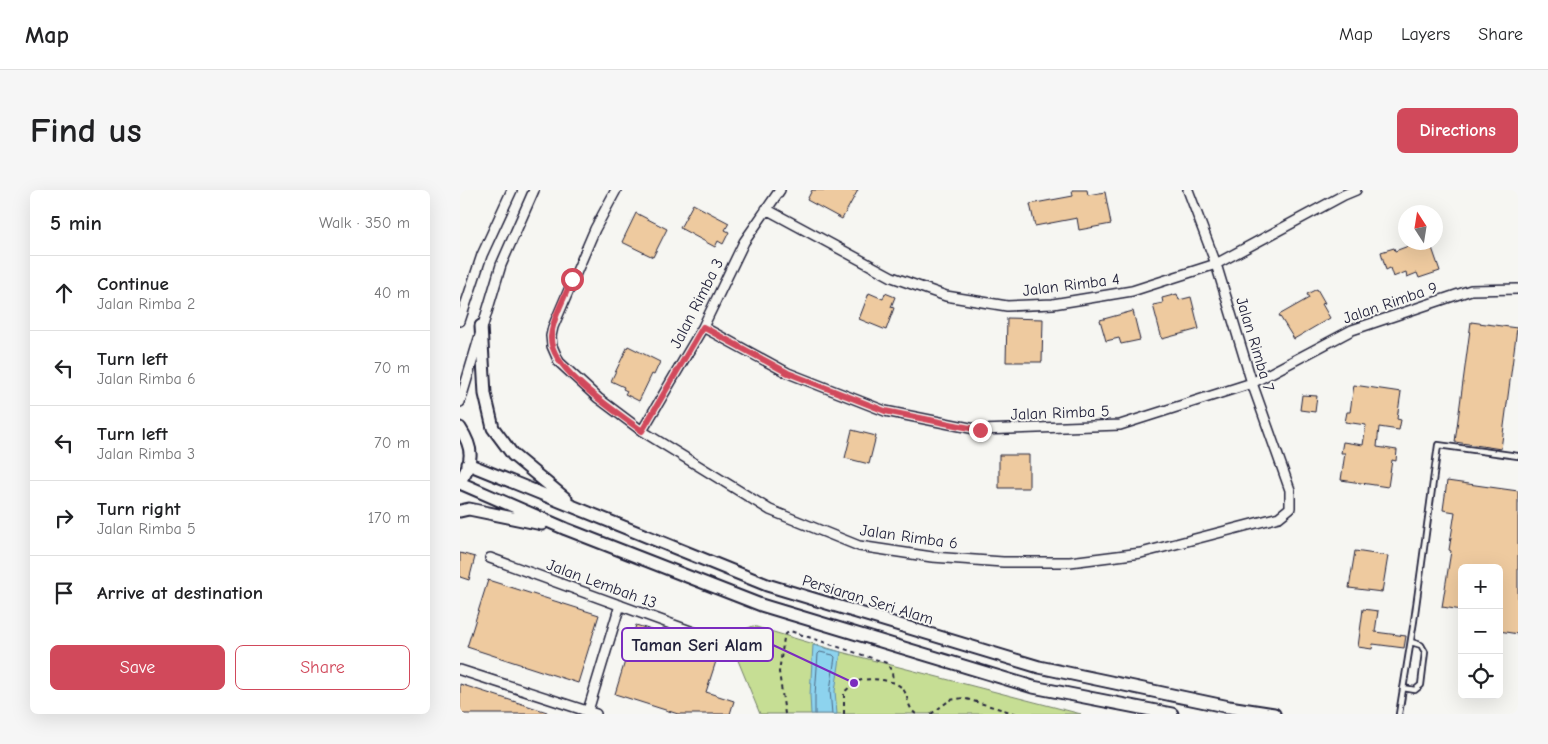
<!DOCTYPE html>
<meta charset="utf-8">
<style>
:root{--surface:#fff;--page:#f6f6f6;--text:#202124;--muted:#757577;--line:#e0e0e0;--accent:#d1495b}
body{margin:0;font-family:"Comic Neue",sans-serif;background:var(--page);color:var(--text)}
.controls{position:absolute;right:15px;bottom:15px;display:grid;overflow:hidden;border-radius:8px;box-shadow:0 5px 20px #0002}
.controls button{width:45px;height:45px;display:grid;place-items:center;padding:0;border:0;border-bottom:1px solid var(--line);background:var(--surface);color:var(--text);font:25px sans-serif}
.compass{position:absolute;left:938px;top:15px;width:45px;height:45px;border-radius:50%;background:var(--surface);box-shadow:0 5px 20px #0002;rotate:348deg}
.stop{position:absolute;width:15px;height:15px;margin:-11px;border:4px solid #d1495b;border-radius:50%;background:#fff}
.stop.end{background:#d1495b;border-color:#fff;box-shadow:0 1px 5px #0008}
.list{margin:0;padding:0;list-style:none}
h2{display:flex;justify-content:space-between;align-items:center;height:65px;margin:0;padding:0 20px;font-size:21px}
h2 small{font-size:16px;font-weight:400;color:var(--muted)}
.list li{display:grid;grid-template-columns:32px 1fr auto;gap:15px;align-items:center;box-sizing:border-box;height:75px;padding:0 20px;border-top:1px solid var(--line)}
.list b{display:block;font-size:19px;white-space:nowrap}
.list p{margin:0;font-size:16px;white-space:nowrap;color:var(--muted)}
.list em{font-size:16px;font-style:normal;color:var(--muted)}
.actions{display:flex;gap:10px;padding:15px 20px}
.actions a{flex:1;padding:11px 0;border:1px solid var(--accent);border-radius:8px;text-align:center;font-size:18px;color:var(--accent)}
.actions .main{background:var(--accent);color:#fff}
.icon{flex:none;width:28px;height:28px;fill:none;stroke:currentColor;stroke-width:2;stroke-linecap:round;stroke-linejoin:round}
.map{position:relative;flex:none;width:1058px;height:524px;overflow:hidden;border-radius:8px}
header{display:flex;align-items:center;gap:30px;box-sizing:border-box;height:70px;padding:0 25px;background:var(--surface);border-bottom:1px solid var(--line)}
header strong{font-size:24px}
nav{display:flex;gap:28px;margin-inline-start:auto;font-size:18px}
.intro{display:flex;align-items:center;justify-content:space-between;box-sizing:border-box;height:120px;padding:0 30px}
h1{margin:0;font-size:35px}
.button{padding:12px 22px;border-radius:8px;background:var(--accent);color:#fff;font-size:18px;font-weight:700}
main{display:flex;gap:30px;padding:0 30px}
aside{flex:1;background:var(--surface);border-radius:8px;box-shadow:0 5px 20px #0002}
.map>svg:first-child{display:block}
</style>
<header>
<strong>Map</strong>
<nav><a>Map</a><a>Layers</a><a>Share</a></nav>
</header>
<div class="intro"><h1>Find us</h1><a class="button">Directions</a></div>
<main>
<aside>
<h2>5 min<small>Walk · 350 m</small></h2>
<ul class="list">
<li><svg class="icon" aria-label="ahead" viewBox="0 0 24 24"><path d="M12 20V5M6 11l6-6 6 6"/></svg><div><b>Continue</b><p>Jalan Rimba 2</p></div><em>40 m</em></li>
<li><svg class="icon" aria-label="left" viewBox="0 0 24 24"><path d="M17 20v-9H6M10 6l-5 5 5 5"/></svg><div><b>Turn left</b><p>Jalan Rimba 6</p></div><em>70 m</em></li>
<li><svg class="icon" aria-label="left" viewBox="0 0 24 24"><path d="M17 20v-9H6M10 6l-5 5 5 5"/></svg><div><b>Turn left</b><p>Jalan Rimba 3</p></div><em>70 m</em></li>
<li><svg class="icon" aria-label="right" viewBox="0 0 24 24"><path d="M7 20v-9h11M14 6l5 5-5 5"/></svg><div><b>Turn right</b><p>Jalan Rimba 5</p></div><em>170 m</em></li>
<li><svg class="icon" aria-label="arrive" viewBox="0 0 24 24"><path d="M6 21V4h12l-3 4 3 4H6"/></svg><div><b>Arrive at destination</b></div></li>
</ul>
<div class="actions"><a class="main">Save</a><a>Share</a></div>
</aside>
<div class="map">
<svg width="1058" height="524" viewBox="0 0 1058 524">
<rect width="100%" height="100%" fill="#f6f6f2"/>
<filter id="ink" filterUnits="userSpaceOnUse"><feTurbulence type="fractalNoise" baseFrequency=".02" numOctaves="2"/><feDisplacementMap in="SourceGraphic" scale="10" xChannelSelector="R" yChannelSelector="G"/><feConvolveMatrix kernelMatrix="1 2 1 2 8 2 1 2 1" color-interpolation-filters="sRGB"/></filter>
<g filter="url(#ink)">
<!-- green -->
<path fill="#c6de94" stroke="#748068" d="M 293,436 L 381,462 L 621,524 L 300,524 L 268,446 Z"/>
<!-- water -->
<path fill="#8dd3ee" stroke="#628ca6" d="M 353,455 L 381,462 L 375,501 L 377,524 L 351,524 L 350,505 Z"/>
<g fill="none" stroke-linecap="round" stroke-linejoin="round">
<!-- shore -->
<path stroke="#4d6983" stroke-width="1" d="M 355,524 L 355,505 L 358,464 L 360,462 L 373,465 L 375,467 L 370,500 L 372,524"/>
</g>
<!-- building -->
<path fill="#eeca9f" stroke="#22223b" d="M 352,0 L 398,0 L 382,29 L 347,10 Z
M 612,0 L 627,0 L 628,5 L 645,2 L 651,34 L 619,40 L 617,28 L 575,36 L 570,14 L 613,6 Z
M 233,14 L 269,33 L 265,40 L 269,42 L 263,54 L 258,51 L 255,57 L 220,38 Z
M 176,23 L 207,39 L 193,67 L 162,52 Z
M 959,52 L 970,52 L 980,81 L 959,88 L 957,83 L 947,87 L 946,82 L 933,87 L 930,78 L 926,80 L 921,62 L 934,58 L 935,61 Z
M 857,99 L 865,113 L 862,114 L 870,128 L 834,149 L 819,125 L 849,108 L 847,104 Z
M 409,103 L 423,109 L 425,103 L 435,107 L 431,117 L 434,118 L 426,140 L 399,129 Z
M 717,104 L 719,110 L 731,107 L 739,139 L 702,149 L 693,115 L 703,113 L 702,108 Z
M 673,121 L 680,150 L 661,154 L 659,148 L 646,151 L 640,130 Z
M 547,128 L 583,129 L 582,172 L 546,172 Z
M 1011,132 L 1057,138 L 1041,259 L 995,252 Z
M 168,156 L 200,172 L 194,185 L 192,184 L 179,211 L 165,204 L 167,201 L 163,199 L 164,197 L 151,191 Z
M 894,195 L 941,202 L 937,229 L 941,230 L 939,240 L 919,237 L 917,257 L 937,260 L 936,271 L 932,270 L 928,297 L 881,290 L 885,263 L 881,263 L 883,252 L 903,255 L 906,235 L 885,232 L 887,222 L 890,222 Z
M 842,205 L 857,206 L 855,222 L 840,220 Z
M 392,240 L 416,246 L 409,274 L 385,268 Z
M 539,265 L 569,265 L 569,298 L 539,298 Z
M 987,291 L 1058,301 L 1058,444 L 1039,441 L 1039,378 L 1002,378 L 1002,420 L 982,417 L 991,361 L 989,360 L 995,322 L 983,320 Z
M 895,361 L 928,366 L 922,402 L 889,398 Z
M 0,363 L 15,367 L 9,390 L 0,387 Z
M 28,390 L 139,425 L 118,493 L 7,457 Z
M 903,419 L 918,421 L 915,442 L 946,446 L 944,458 L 913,454 L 912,459 L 898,457 Z
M 176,435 L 259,462 L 246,502 L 274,511 L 270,524 L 218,524 L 155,504 Z
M 0,494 L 87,522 L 87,524 L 0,524 Z"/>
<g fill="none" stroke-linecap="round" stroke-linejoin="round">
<defs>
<path id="service" d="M 943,498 L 955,500 L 961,495 L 965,462 L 961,455 L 951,452
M 939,524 L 954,431 L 978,255 L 1058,266"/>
<path id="minor" d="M 156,0 L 135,39 L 93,137 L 91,146 L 92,156 L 99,172 L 138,208 L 182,241 L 310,320 L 399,356 L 472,367 L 543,372 L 610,372 L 681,363 L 819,327 L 830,318 L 830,300 L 792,193 L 756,74 L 728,0
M 306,19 L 432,87 L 486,106 L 547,116 L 593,114 L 672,101 L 756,74 L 884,5 L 896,0
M 0,131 L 22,65 L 52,0
M 243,137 L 328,183 L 425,221 L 520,240 L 660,235 L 792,193 L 892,140 L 1011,100 L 1058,99
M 0,212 L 41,75 L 74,0
M 182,241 L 243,137 L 284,52 L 320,0
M 30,368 L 244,446
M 0,480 L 136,524
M 127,524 L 160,415"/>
<path id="tertiary" d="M 21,136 L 25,204 L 33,238 L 53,265 L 106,309
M 0,238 C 13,258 14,271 0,291
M 8,274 L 307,395 L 579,477 L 769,517 L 814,524
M 0,293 L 106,339 L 301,415 L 573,497 L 712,524
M 0,321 L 9,319 L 82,334"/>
</defs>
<!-- service casing -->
<use href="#service" stroke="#22223b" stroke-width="8"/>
<!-- minor casing -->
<use href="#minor" stroke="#22223b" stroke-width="12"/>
<!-- tertiary casing -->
<use href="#tertiary" stroke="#22223b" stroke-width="15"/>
<!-- path -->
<path stroke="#22223b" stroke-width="2" stroke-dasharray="4 4" stroke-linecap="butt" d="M 325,524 L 319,482 L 324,448 L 326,444 L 330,441 L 427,473 L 432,482 L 433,493
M 384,524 L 384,502 C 388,499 392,494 397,492 C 407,486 436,490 443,499 C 449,507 447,518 456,524
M 471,524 L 490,510 L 503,508 L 557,524"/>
<!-- service -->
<use href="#service" stroke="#f6f6f2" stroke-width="4.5"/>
<!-- minor -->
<use href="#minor" stroke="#f6f6f2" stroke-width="9"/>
<!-- tertiary -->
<use href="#tertiary" stroke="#f6f6f2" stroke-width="11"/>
</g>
</g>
<g fill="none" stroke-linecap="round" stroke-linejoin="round" filter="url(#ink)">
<!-- route -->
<path stroke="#d1495b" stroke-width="6" d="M 112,89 C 105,107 93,127 91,147 C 89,179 158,223 182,241 L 243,137 L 328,183 L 425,221 L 520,240"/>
</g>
<g text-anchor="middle" stroke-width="4" stroke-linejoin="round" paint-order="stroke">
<!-- street labels -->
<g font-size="16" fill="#22223b" stroke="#f6f6f2">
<text transform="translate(611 94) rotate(-7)" y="6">Jalan Rimba 4</text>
<text transform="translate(930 112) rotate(-19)" y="6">Jalan Rimba 9</text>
<text transform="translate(236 113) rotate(-63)" y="6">Jalan Rimba 3</text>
<text transform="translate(796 154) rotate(73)" y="6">Jalan Rimba 7</text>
<text transform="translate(600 222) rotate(-2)" y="6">Jalan Rimba 5</text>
<text transform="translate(449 346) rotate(8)" y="6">Jalan Rimba 6</text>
<text transform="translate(142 393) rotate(20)" y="6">Jalan Lembah 13</text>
<text transform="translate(408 409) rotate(17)" y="6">Persiaran Seri Alam</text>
</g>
</g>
<!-- callouts -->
<path fill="none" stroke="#7b2cbf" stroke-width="2" d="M394 493L313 455"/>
<circle fill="#7b2cbf" stroke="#f6f6f2" stroke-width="2" cx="394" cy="493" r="5"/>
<rect fill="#f6f6f2" stroke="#7b2cbf" stroke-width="2" x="162" y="438" width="151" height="33" rx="5"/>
<g font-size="18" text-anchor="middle" font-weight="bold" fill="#22223b">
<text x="237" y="461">Taman Seri Alam</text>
</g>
</svg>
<div class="controls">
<button>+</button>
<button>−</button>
<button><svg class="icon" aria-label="locate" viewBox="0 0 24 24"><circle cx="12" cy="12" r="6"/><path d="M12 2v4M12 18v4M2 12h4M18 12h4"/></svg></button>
</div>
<svg class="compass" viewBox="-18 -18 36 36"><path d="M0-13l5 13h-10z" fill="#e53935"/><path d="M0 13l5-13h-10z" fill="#757577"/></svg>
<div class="stop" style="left:112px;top:89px"></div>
<div class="stop end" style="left:520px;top:240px"></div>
</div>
</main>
